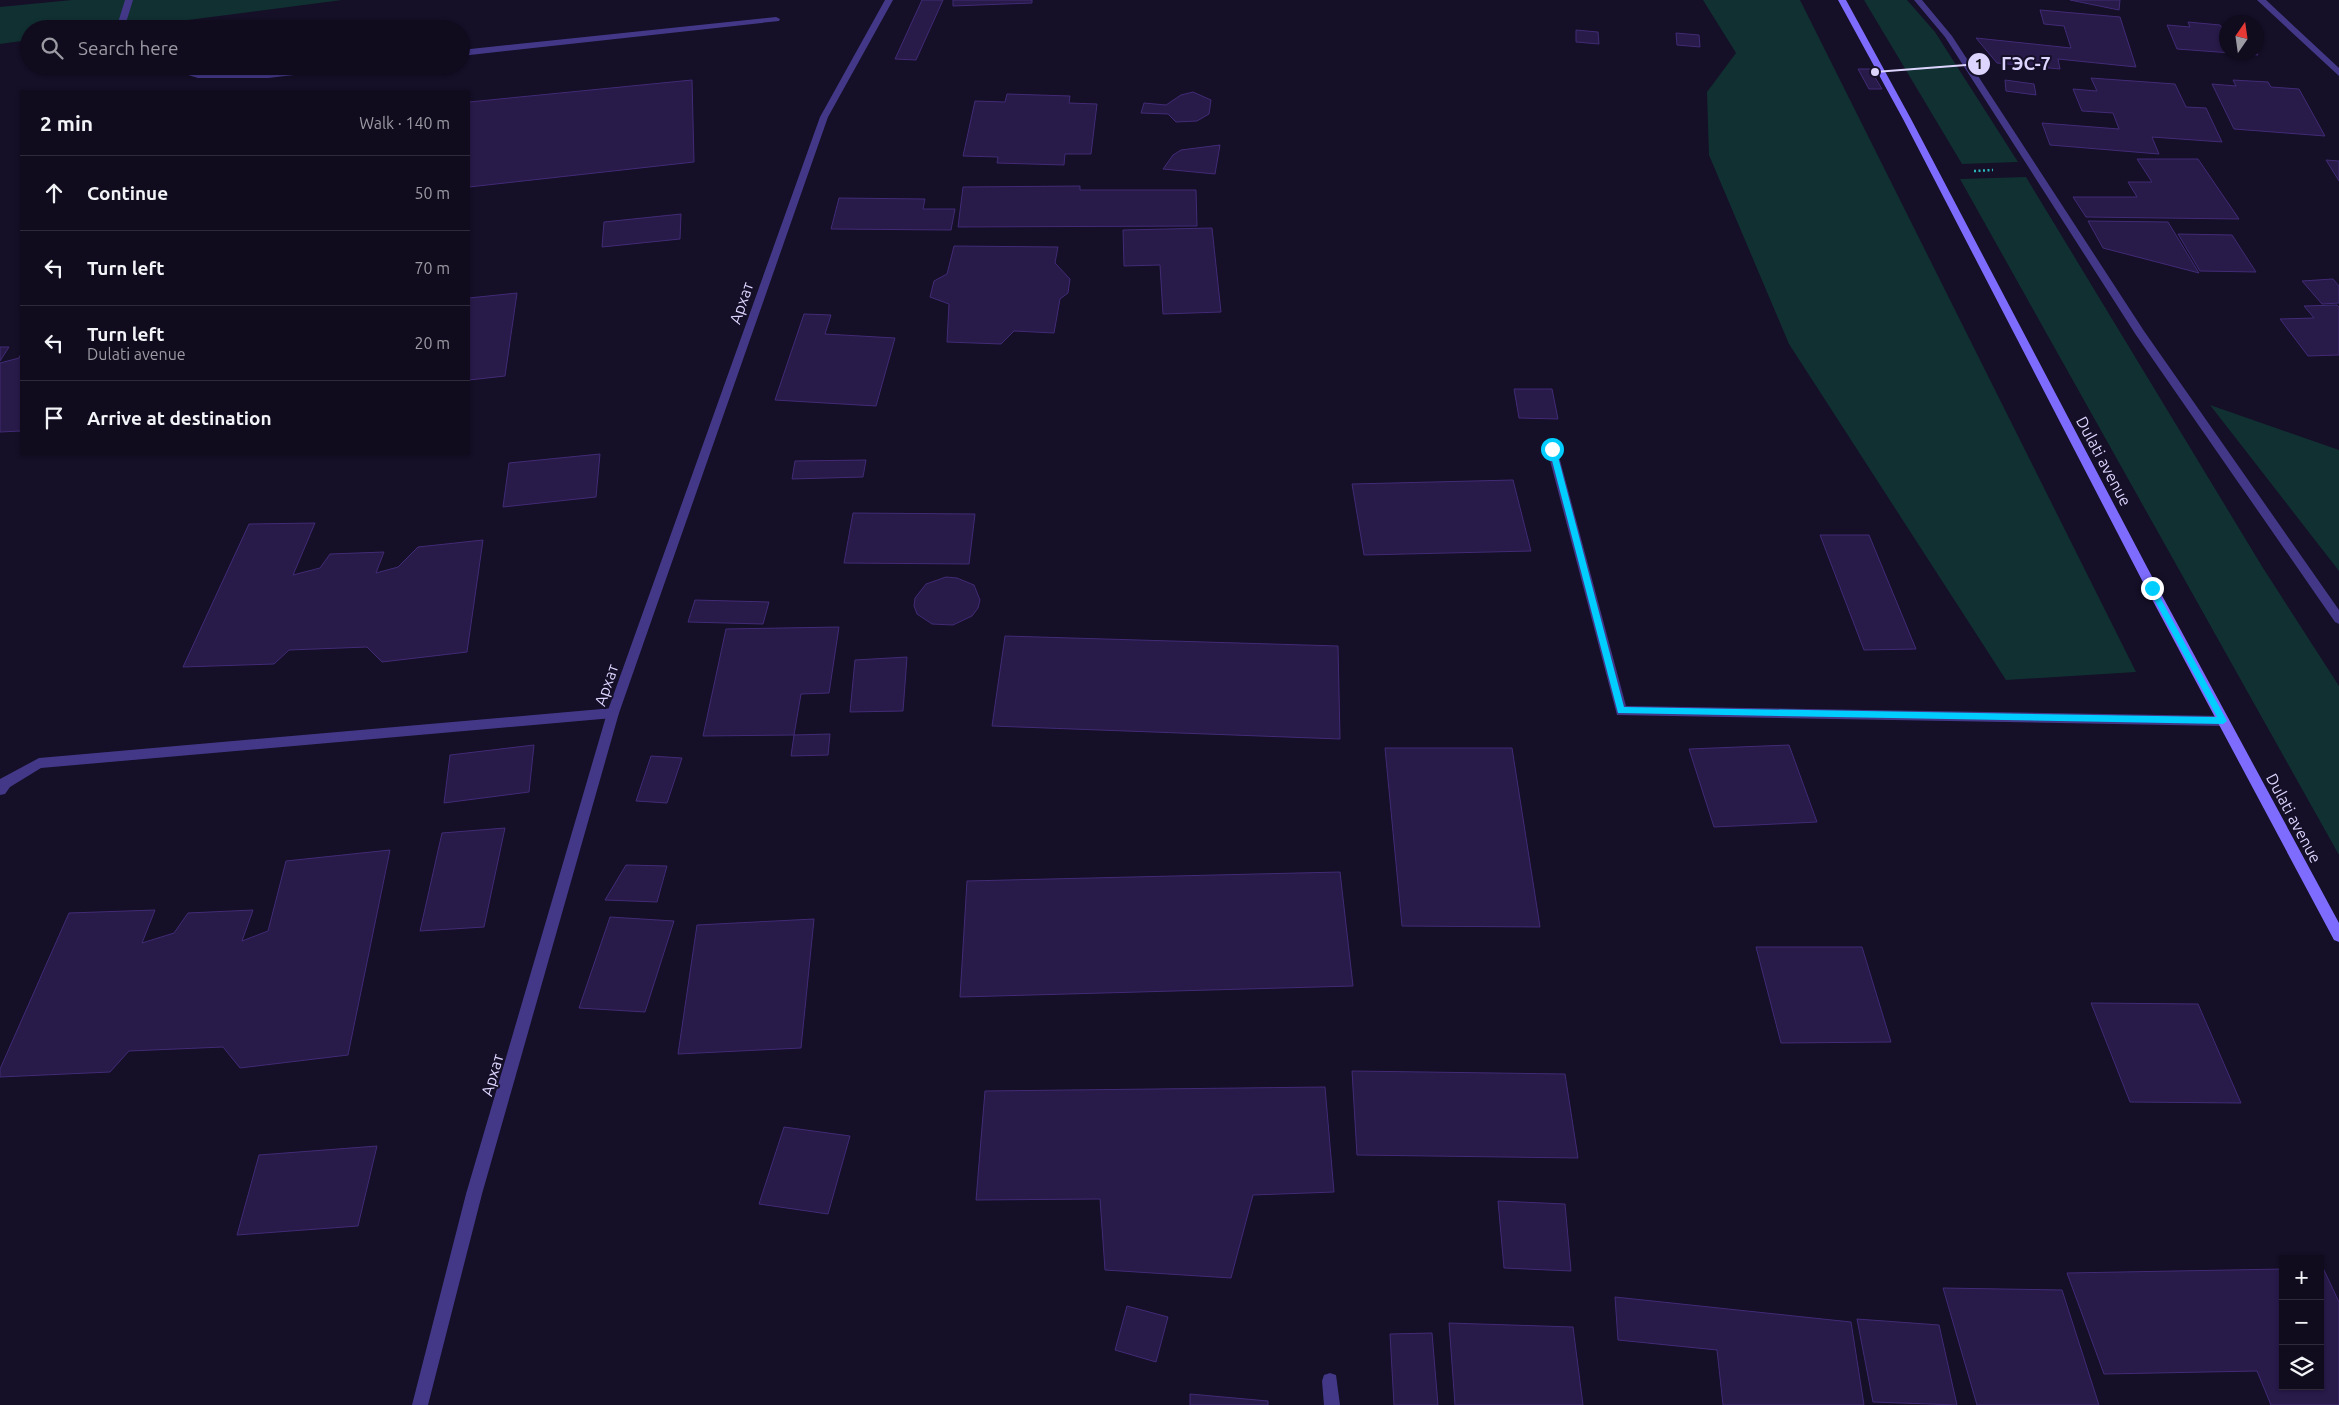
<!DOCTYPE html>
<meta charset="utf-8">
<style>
:root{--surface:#100b1d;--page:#191426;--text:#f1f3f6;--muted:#9c9ba4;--line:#302b3b}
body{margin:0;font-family:Ubuntu,sans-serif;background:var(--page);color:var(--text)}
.controls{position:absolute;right:15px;bottom:15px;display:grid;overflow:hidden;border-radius:0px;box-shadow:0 1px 4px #0004}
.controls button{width:45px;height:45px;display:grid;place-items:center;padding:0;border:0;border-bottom:1px solid var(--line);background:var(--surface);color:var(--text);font:25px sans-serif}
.compass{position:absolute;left:2219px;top:15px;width:45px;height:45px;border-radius:50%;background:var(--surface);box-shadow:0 1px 4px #0004;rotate:13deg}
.stop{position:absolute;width:15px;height:15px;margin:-11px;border:4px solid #01ceff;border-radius:50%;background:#fff}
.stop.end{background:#01ceff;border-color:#fff;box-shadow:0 1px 5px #0008}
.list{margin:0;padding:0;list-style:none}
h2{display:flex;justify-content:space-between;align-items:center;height:65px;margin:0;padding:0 20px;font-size:21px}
h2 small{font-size:16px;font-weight:400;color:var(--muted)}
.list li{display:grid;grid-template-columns:32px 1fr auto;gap:15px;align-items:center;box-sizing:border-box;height:75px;padding:0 20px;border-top:1px solid var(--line)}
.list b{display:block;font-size:19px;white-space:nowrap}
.list p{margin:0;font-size:16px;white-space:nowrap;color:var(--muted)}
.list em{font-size:16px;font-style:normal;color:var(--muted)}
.icon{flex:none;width:28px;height:28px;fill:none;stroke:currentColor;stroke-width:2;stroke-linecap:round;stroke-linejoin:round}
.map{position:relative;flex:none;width:2339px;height:1405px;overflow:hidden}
.search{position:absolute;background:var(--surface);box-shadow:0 1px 4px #0004;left:20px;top:20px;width:450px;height:55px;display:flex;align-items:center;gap:12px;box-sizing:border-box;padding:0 18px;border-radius:28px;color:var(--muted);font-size:19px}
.panel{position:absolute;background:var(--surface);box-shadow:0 1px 4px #0004;left:20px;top:90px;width:450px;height:365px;border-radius:0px}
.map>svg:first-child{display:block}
</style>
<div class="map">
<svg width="2339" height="1405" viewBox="0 0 2339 1405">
<rect width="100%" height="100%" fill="#150f27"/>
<!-- green -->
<path fill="#113032" d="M 72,0 L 342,0 L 118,29 L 29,29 L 29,40 L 0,44 L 0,7 Z
M 1703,0 L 1800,0 L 2136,672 L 2006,680 L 1789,344 L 1709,155 L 1707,92 L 1736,53 Z
M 1864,0 L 1907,0 L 1935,32 L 2018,162 L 1962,164 Z
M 2026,177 L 2263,568 L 2339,686 L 2339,855 L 1960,179 Z
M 2210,405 L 2339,450 L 2339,571 Z"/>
<!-- building -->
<path fill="#281a49" stroke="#412b76" d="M 922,0 L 943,0 L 916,60 L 895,59 Z
M 953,0 L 1032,0 L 1032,3 L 953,6 Z
M 2070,0 L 2120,0 L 2119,10 Z
M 2040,10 L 2120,17 L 2136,67 L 2058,59 L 2060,69 L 1997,63 L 1976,38 L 2071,48 L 2064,26 L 2044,24 Z
M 2188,22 L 2220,25 L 2222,28 L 2226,29 L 2226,52 L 2256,52 L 2258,55 L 2177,49 L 2167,25 L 2190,27 Z
M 375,23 L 374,29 L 327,29 Z
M 1576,30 L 1598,32 L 1599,44 L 1576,42 Z
M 1676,33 L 1699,35 L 1700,47 L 1677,45 Z
M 1858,69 L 1870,69 L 1882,89 L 1869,89 Z
M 2091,78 L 2175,84 L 2186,107 L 2206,108 L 2222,142 L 2152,137 L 2159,154 L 2050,145 L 2042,123 L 2119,129 L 2113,113 L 2082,111 L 2073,89 L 2097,91 Z
M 692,80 L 694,162 L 469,187 L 469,102 Z
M 2005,80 L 2034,84 L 2036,95 L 2006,91 Z
M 2233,80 L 2268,82 L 2271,87 L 2299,89 L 2325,136 L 2234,129 L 2212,84 L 2236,86 Z
M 1193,92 L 1211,100 L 1209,114 L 1197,121 L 1176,122 L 1168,114 L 1141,113 L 1144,103 L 1166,105 L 1181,95 Z
M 1007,94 L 1070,96 L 1069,103 L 1097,104 L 1091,154 L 1065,154 L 1064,165 L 997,163 L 998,157 L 963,156 L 975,101 L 1005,102 Z
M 1220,145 L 1215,174 L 1163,169 L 1173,155 L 1181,150 Z
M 2137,159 L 2198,159 L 2239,219 L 2086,217 L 2073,197 L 2137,197 L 2128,182 L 2152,182 Z
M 2326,160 L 2339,161 L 2339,181 Z
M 1080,186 L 1080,190 L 1196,190 L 1197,226 L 958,227 L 963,187 Z
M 839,198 L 925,199 L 923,209 L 955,209 L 951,230 L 831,229 Z
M 681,214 L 680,239 L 602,247 L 604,222 Z
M 2088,221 L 2168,222 L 2199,273 L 2103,248 Z
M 1212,228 L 1221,312 L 1163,314 L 1160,265 L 1124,266 L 1123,230 Z
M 2178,234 L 2232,235 L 2256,272 L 2200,271 Z
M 954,246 L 1058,247 L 1055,263 L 1070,279 L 1068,293 L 1060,299 L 1054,333 L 1014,331 L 1001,344 L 947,342 L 949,304 L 930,297 L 934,281 L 947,274 Z
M 2333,279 L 2339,286 L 2339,303 L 2322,304 L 2302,281 Z
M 517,293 L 505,376 L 469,380 L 469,298 Z
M 2337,305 L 2339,307 L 2339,355 L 2308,356 L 2280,319 L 2314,318 L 2304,306 Z
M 804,314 L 831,315 L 825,334 L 895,338 L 876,406 L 775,400 Z
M 0,347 L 9,347 L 0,361 Z
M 21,354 L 21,431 L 0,432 L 0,363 L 19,358 Z
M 1514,389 L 1552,389 L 1558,419 L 1519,418 Z
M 600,454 L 596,497 L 503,507 L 509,463 Z
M 866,460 L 863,477 L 792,479 L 795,461 Z
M 1513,480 L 1531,551 L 1364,555 L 1352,484 Z
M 853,513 L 975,514 L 969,564 L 844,563 Z
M 315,523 L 293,575 L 320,568 L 330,554 L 384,552 L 376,573 L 398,567 L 418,547 L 483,540 L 467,652 L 382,662 L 367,647 L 289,650 L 274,664 L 183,667 L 249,524 Z
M 1820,535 L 1869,535 L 1916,649 L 1864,650 Z
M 946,577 L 957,578 L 974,585 L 980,600 L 978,608 L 972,616 L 953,625 L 932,624 L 917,614 L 914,606 L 915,598 L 926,584 Z
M 695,600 L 769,602 L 763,624 L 688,622 Z
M 839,627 L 829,693 L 801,694 L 794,735 L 703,736 L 726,629 Z
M 1005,636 L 1338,646 L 1340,739 L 992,726 Z
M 907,657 L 903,711 L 850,712 L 855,660 Z
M 830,734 L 828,755 L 791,756 L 794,735 Z
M 534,745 L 529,792 L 444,803 L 450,755 Z
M 1789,745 L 1817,822 L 1714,827 L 1689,749 Z
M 1385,748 L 1512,748 L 1540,927 L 1402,926 Z
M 651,756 L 682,758 L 667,803 L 636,801 Z
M 505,828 L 484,927 L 420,931 L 442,833 Z
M 390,850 L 348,1055 L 240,1068 L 223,1047 L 129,1051 L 110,1072 L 0,1077 L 0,1069 L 69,913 L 155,910 L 142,943 L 174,933 L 188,913 L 253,910 L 242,941 L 268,931 L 286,861 Z
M 626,865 L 667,866 L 657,902 L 605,900 Z
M 1340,872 L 1353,986 L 960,997 L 967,881 Z
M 610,917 L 674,921 L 645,1012 L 579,1008 Z
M 814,919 L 801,1048 L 678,1054 L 697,925 Z
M 1756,947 L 1862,947 L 1891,1042 L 1781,1043 Z
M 2091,1003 L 2198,1004 L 2241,1103 L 2130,1102 Z
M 1352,1071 L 1565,1074 L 1578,1158 L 1357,1155 Z
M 1325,1087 L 1334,1192 L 1253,1195 L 1231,1278 L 1105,1270 L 1100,1199 L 976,1200 L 985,1091 Z
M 784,1127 L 850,1136 L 828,1214 L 759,1204 Z
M 377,1146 L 358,1226 L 237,1235 L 259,1155 Z
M 1498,1201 L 1565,1204 L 1571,1271 L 1504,1268 Z
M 2320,1268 L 2323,1268 L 2339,1302 L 2339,1405 L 2271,1405 L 2257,1371 L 2104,1374 L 2067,1273 L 2283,1269 L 2283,1386 L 2320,1386 Z
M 1943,1288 L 2062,1290 L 2099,1405 L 1977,1405 Z
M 1615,1297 L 1851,1322 L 1864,1405 L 1723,1405 L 1717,1350 L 1618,1340 Z
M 1127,1306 L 1168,1317 L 1156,1362 L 1115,1350 Z
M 1857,1319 L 1939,1325 L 1957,1405 L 1873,1402 Z
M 1449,1323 L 1573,1327 L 1583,1405 L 1455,1405 Z
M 1432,1333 L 1438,1405 L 1394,1405 L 1390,1334 Z
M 1190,1394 L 1268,1401 L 1268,1405 L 1190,1405 Z"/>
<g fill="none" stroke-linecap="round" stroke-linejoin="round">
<!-- path -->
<path stroke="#2bb8bd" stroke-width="2.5" stroke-dasharray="2 2.5" stroke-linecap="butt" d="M 1974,171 L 1993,170"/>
<!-- lane -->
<path fill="#433888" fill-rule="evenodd" d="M 125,0 L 133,0 L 124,29 L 116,29 Z
M 1914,0 L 1922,0 L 1952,36 L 2144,331 L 2339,610 L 2339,624 L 2335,622 L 2136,335 L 1945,37 Z
M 776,17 L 780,19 L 779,21 L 461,56 L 461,50 Z
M 159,66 L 174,66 L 198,72 L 268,72 L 322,66 L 350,66 L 346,69 L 268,78 L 198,78 Z
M 1552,445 L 1557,449 L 1626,706 L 2223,716 L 2227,717 L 2229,721 L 2227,725 L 2223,726 L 1617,715 L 1547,449 Z
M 613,708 L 617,709 L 619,713 L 617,717 L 613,718 L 41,768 L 10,787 L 5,794 L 0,795 L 0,779 L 39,758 Z"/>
<!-- street -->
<path fill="#433888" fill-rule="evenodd" d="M 885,0 L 893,0 L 828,117 L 619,713 L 482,1194 L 428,1405 L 412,1405 L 466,1194 L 607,713 L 820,117 Z
M 2257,0 L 2266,0 L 2339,68 L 2339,76 Z
M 1330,1373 L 1336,1375 L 1340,1405 L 1324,1405 L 1322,1381 L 1324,1375 Z"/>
<!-- secondary -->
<path fill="#7e6cff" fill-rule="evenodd" d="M 1838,0 L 1846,0 L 1911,119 L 2158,588 L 2339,923 L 2339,942 L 2334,940 L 2146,588 L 1903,119 Z"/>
</g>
<!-- route -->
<path fill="#01ceff" d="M 1552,446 L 1556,449 L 1624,707 L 2217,717 L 2148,588 L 2152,585 L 2154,586 L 2227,721 L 2223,724 L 1618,713 L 1549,449 Z"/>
<g text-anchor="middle" stroke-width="4" stroke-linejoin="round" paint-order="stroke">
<!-- street labels -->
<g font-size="16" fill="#ded5ff" stroke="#150f27">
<text transform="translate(741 303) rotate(-71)" y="6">Архат</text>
<text transform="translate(2104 461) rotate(62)" y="6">Dulati avenue</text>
<text transform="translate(606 685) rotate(-71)" y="6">Архат</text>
<text transform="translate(2294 818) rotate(62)" y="6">Dulati avenue</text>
<text transform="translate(492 1075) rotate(-74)" y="6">Архат</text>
</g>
</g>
<!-- callouts -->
<path fill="none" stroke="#ded5ff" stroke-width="2" d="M1875 72L1979 64"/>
<g fill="#ded5ff" stroke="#150f27" stroke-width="2">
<circle cx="1875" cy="72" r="5"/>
<circle cx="1979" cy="64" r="12"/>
</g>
<g font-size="15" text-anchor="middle" font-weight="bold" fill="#111">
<text x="1979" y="69">1</text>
</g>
<g font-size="18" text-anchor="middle" font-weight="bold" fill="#ded5ff" stroke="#150f27" stroke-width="4" stroke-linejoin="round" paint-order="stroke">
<text x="2026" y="70">ГЭС-7</text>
</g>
</svg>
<div class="controls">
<button>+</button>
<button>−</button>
<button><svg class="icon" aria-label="layers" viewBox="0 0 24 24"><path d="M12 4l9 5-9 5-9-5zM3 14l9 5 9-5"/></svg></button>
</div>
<svg class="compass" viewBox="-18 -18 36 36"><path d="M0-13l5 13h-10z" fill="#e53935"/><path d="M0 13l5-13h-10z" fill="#9c9ba4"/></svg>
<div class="stop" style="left:1552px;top:449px"></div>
<div class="stop end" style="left:2152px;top:588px"></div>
<div class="search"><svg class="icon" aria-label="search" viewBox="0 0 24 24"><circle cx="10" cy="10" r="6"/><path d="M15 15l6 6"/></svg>Search here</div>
<section class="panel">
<h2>2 min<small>Walk · 140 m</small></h2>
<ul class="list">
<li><svg class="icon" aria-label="ahead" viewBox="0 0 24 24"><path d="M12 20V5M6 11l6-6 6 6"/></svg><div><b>Continue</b></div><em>50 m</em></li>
<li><svg class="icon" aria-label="left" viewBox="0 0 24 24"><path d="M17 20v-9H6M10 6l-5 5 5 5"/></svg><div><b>Turn left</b></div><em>70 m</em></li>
<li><svg class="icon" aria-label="left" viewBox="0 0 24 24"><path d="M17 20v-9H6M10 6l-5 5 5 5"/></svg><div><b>Turn left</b><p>Dulati avenue</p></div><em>20 m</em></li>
<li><svg class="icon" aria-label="arrive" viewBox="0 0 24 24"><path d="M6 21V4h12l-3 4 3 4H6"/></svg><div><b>Arrive at destination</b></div></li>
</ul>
</section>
</div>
